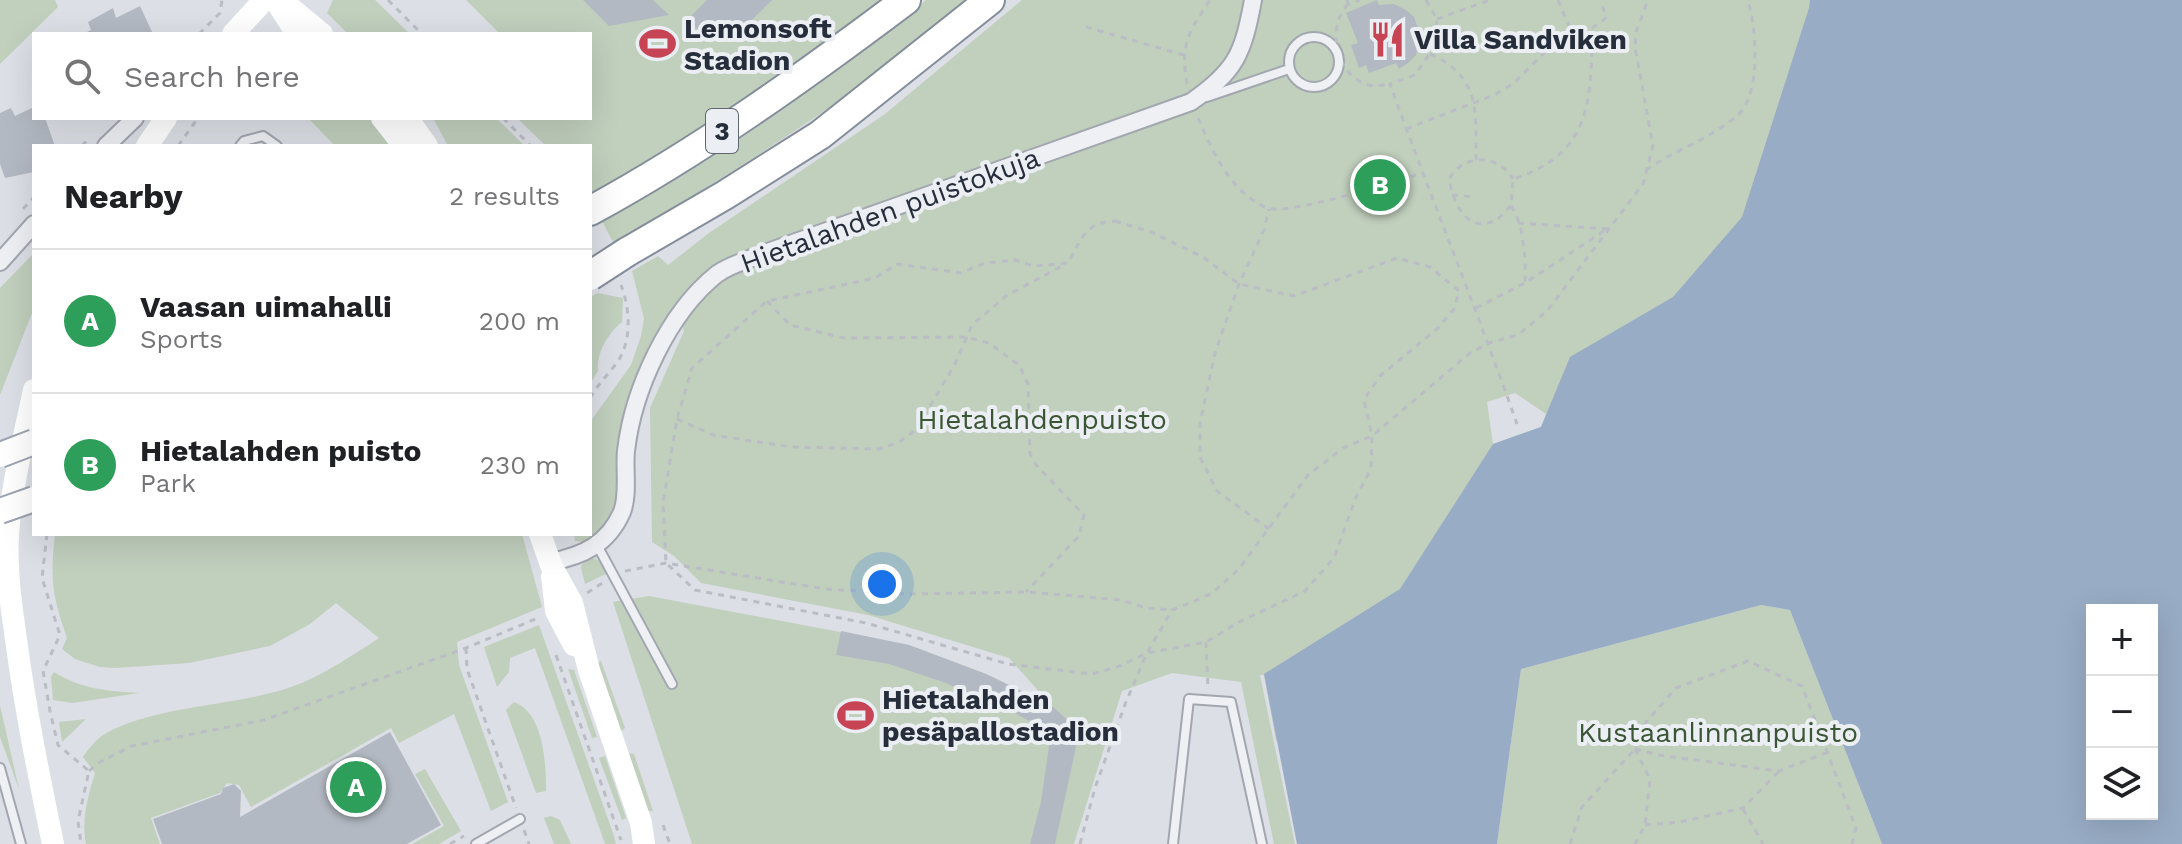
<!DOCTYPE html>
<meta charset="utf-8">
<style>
:root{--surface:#fff;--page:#f2f2f2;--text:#202124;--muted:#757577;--line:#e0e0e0;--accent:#7c3aed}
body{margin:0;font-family:"Work Sans",sans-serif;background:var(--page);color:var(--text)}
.controls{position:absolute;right:24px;bottom:24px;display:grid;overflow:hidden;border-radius:0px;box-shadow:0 8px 32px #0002}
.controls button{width:72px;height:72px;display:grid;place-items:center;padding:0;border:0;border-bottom:2px solid var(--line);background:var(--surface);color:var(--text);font:40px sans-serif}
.you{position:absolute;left:882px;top:584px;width:28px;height:28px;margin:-20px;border:6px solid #fff;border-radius:50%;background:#1a73e8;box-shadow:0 0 0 12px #1a73e833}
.badge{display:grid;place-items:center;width:52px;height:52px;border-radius:50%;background:var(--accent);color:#fff;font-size:26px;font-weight:700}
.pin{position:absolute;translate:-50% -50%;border:4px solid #fff;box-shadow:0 2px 8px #0006}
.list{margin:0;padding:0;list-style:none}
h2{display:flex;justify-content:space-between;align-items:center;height:104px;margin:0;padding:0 32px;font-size:34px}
h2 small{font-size:26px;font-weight:400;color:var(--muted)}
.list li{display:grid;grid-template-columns:52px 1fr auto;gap:24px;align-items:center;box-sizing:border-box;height:144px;padding:0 32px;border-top:2px solid var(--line)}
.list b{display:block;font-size:30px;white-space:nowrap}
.list p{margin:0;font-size:26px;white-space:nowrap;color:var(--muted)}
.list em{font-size:26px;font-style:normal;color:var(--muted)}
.icon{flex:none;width:44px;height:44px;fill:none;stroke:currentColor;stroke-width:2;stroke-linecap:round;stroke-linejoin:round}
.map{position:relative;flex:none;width:2182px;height:844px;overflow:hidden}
.search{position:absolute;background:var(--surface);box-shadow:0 8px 32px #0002;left:32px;top:32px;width:560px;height:88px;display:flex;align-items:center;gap:20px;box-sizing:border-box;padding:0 28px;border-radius:0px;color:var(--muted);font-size:30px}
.panel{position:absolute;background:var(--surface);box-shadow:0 8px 32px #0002;left:32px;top:144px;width:560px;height:392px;border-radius:0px}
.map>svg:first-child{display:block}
</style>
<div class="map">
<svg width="2182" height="844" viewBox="0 0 2182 844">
<rect width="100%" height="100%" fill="#dcdfe5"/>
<!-- green -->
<path fill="#c1cfbd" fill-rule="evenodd" d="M 0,0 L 55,0 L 58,7 L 0,64 Z
M 333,0 L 375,0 L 410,34 L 348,34 L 327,13 Z
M 466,0 L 885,0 C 793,71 697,140 594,193 L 590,190 L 590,146 L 546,146 L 517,118 L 590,118 L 590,34 L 500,34 Z
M 926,0 L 968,0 C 860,96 736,169 614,244 L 602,221 C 716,161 826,82 926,0 Z
M 1022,0 L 1881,0 L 1792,218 L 1276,741 L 1264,675 L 1260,675 L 1295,844 L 1274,844 L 1241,682 L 1172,673 L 1122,691 L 1074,844 L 692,844 L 613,602 L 649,596 L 909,645 L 986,674 L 1050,704 L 1009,658 L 868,615 L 701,583 L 674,556 L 652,542 L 650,408 L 684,331 L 676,305 C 650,348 622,398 617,449 C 615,470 620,497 612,517 C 607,528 594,535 585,542 L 575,541 L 574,534 L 590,534 L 590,422 L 631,365 L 641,336 L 644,319 L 632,271 L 658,256 L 668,265 L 709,233 L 885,114 ZM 1515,393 L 1546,414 L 1541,427 L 1493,444 L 1487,402 Z
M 308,118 L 374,118 L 396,146 L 335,146 Z
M 433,118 L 496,118 L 525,146 L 448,146 Z
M 34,253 L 34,308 L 0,395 L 0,288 Z
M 598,293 L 623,298 L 622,322 C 609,332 596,353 598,371 L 590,384 L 590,297 Z
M 55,534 L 522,534 L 542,607 L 457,642 L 459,665 L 508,802 L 491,811 L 454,714 L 399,743 L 391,728 L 251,807 L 239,785 L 227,783 L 220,793 L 151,818 L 160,844 L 86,844 C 81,819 88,797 95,773 L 83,757 C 91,745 100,735 114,729 C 172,703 240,707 299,684 C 323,675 358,652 379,638 L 336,603 L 310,624 L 270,646 L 189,663 L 115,668 L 100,667 L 75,659 L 62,649 L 67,638 C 52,594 50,581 55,534 Z
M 593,558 L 600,561 L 608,573 L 585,584 L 581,568 L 582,564 Z
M 1761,605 L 1790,610 L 1882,844 L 1497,844 L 1521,669 Z
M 539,625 L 613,833 L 616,844 L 605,844 L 535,648 L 510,658 L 509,672 L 497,687 L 484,647 Z
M 601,661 L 625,728 L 620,732 L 596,663 Z
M 568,669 L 574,670 L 597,737 L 592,738 Z
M 54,672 C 81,689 107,691 139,693 L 73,703 L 53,700 L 51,677 Z
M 514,702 C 544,713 546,763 546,791 L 536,793 L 506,710 Z
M 0,706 L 1,710 L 19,789 L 0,737 Z
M 86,719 L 62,742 L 59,722 Z
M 627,753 L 634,754 L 653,811 L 647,811 Z
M 605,756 L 626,818 L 622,820 L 599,758 Z
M 425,769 L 461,831 L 439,844 L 412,844 L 444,826 L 415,774 Z
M 551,816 L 560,820 L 571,844 L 554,844 L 544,818 Z"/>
<!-- water -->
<path fill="#98acc5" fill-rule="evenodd" d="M 1810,0 L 2182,0 L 2182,844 L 1882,844 L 1790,610 L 1761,605 L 1521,669 L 1497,844 L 1297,844 L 1264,674 L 1400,589 L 1493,444 L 1541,427 L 1570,357 L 1673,297 L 1742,217 L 1809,8 ZM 2092,610 L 2152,610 L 2152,814 L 2092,814 Z"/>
<!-- building -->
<path fill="#b3b9c2" d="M 583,0 L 653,0 L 669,15 L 609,26 Z
M 707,0 L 772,0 L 742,30 L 734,24 L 704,23 L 697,29 L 688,19 Z
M 1377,0 L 1379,5 L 1394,4 L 1406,10 L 1414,17 L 1421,36 L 1416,55 L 1408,63 L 1399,69 L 1396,63 L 1369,73 L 1366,65 L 1359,68 L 1351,45 L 1358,43 L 1346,13 Z
M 140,6 L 153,34 L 83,34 L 91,30 L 88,22 L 113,8 L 116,18 Z
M 34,107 L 34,118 L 45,118 L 55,146 L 34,146 L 34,172 L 5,178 L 0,164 L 0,113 L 11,108 L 15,116 Z
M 841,631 L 909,645 L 986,674 L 1052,706 L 1073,725 L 1076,747 L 1055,844 L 1030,844 L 1041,802 L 1050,739 L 1043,729 L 1008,709 L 943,682 L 889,664 L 836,655 Z
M 390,732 L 441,825 L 407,844 L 162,844 L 153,819 L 221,794 L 223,788 L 234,784 L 241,791 L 240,817 Z"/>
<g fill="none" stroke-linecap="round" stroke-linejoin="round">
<defs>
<path id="lane" d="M1289 62a25 25 0 1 1 50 0a25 25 0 1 1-50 0Z
M 1207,97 L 1289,69
M 240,146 L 244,141 L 263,136 L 277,146
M 597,545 L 672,684
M 0,768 L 21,844
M 476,844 L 520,819
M 1173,844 L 1189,699 L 1231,702 L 1262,844"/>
<path id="street" d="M 106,146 L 135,118
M 0,262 L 34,224
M 550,562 C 583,556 608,544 622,512 C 629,494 624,469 626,451 C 633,390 668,313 717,274 C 729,265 748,260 762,254 L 1191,102 C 1236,71 1243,54 1253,0"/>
<path id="highway" d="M 590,211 C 702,150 805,76 906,0
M 627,252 L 725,195 L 820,135 L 990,0"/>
</defs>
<!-- lane casing -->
<use href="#lane" stroke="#a2a6af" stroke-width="12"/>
<!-- street casing -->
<use href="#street" stroke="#a2a6af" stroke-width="20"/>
<!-- highway casing -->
<use href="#highway" stroke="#848d9b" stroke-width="32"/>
<!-- path -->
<path stroke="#babdc4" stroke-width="3" stroke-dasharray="6 6" stroke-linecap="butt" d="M 388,0 L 422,34
M 1347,0 L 1348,4 L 1360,0
M 1426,0 L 1437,19 L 1433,49 L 1415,75 L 1390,84 C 1431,198 1477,310 1517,424
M 1558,0 L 1575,40 L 1592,41
M 1348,4 C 1327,27 1334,71 1365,84 C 1372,87 1382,85 1390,84
M 1437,19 L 1490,0
M 1086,27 L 1184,55
M 199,34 L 220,13 L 222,0
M 1430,54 C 1481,76 1476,113 1476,161
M 1187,84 C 1180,44 1188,33 1210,0
M 503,118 L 531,146
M 1198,118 C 1213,152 1230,192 1267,208 C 1288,216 1396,181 1422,173
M 1406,129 L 1494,95 L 1514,83 L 1554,43 L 1575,40 L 1606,18 L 1601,0
M 82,146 L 90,137
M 178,146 L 198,118
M 1646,170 C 1675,150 1712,138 1738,115 C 1762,92 1756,29 1748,0
M 1452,195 L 1474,197
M 1511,206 C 1506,210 1501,217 1496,220 C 1466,235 1453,201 1449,179 C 1464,153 1498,154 1513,179
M 23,209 L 34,197
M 1115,221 L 1151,232 L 1203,257 L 1239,284 L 1294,296 L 1397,258 L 1430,267 L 1459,291 L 1454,309 L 1438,328 L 1380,376 L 1364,400 L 1372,436 L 1371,469 L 1356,497 L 1334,558 L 1305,591 L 1239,622 L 1206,642 L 1147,653 L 1120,666 L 1092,674 L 1008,664 L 866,623 L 695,590 L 666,563 L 663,503 L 677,419 L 692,368 L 767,301 L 875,278 L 897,264 L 961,273 L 985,263 L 1015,260 L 1034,266 L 1068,263 C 1081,240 1085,222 1115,221 Z
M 1518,223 L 1608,229
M 1604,231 L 1525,283 C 1526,262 1524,223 1511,206 L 1513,179 C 1586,156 1591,109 1592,41 L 1605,45 L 1635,47
M 767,301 L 790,325 L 844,338 L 967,337 L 989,343 L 1019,365 L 1028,384 L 1030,454 L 1036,465 L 1084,515 L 1079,536 L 1026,592
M 1476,308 L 1525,283
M 590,398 C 598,384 609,374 618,361 C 632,340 630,308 621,285
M 677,419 L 713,435 L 791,447 L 879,449 L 899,442 L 916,430 L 955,364 L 972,325 L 1006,296 L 1064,265
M 1269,529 L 1217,491 L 1200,457 L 1200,423 L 1215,353 L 1239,284 L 1264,230 L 1269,209
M 47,534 L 42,578 L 60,635 L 43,671 L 50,711 L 58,745 L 89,771 L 78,821 L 81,844
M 625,571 L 666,563 L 825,589 L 908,594 L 1026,592 L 1121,600 L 1146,608 L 1172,610
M 587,593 L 604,582
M 1206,642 L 1208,689
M 466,648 L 467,669 L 516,808
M 556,655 L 621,840
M 1635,749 L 1658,755 L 1779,771 L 1828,752
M 1635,749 L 1650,779 L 1645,825 L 1635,844
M 89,771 L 98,763 L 132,746 L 264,720 L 466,648 L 538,618
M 1743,809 L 1763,844
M 663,825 L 670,844
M 1645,825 L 1680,822 L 1743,808 L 1779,771
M 524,830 L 529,844
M 450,844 L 464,836
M 1080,844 L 1095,788 L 1126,702 L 1147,653 L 1172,610 L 1211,594 L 1238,570 L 1308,475 L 1343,448 L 1372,436 L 1470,353 L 1489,343 L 1518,335 L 1547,311 L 1643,184 L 1653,146 L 1635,47 L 1636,32 L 1648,0
M 1570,844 L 1582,807 L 1635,749 L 1639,730 L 1676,688 L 1748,661 L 1802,686 L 1856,828 L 1852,844"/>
<!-- lane -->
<use href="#lane" stroke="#eef0f4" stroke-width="8"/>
<!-- street -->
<use href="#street" stroke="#eef0f4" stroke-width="16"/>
<!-- secondary -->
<path stroke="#fff" stroke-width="22" d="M 281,0 L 322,34
M 276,1 L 297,34
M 233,34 L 264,0
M 382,118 L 404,146
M 407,118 L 427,146
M 147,146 L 166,118
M 34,390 C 24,438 11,487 8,535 C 6,569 11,605 16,639 C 25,708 39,776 53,844
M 540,534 L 551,565 L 572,603 L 589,670 L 641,823 L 644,844
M 552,576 L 556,611 L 574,645"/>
<!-- highway -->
<use href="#highway" stroke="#fff" stroke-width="28"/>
<defs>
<path id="primary-bridge" d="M 0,455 L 34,442
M 0,511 L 34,499"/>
<path id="highway-bridge" d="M 590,276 L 627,252"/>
</defs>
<!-- primary-bridge casing -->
<use href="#primary-bridge" stroke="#9ca4b1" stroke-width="28" stroke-linecap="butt"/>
<!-- highway-bridge casing -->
<use href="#highway-bridge" stroke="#848d9b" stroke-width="32" stroke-linecap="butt"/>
<!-- primary-bridge -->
<use href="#primary-bridge" stroke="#fff" stroke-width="24"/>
<!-- highway-bridge -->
<use href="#highway-bridge" stroke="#fff" stroke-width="28"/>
</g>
<!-- icons -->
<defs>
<symbol id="restaurant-bare" viewBox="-9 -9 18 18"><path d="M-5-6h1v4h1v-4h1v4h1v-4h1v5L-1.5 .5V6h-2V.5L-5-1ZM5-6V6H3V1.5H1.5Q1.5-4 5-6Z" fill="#c74455" stroke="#ebeef3" stroke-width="2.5" paint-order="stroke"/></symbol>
<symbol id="stadium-bare" viewBox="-9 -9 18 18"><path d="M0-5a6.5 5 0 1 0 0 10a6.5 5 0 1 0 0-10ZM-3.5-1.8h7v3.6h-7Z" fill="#c74455" stroke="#ebeef3" stroke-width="2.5" paint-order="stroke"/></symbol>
</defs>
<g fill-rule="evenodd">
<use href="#restaurant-bare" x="1362" y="14" width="51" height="51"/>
<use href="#stadium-bare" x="632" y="18" width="51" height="51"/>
<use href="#stadium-bare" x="830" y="690" width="51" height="51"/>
</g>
<g text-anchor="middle" stroke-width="8" stroke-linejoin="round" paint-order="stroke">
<!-- shield labels -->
<rect fill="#ebeef3" stroke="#616772" stroke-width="2" x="706" y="109" width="32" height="44" rx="6"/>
<g font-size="26" font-weight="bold" fill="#262d3b">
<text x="722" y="140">3</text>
</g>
<!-- poi labels -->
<g font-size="28" font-weight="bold" fill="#262d3b" stroke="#ebeef3" text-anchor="start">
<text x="684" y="38">Lemonsoft<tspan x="684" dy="32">Stadion</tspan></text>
<text x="1414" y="49">Villa Sandviken</text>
<text x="882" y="709">Hietalahden<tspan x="882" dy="32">pesäpallostadion</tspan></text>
</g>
<!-- street labels -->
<g font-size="28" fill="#262d3b" stroke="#ebeef3">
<text transform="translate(890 210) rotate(-20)" y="10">Hietalahden puistokuja</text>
</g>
<!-- park labels -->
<g font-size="28" fill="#3a5634" stroke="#ebeef3">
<text x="1042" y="429">Hietalahdenpuisto</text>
<text x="1718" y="742">Kustaanlinnanpuisto</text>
</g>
</g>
</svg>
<div class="controls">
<button>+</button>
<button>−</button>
<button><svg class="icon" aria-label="layers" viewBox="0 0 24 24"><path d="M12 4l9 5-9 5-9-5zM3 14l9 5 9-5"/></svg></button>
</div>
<div class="you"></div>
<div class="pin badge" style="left:356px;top:787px;background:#2e9e5b">A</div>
<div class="pin badge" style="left:1380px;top:185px;background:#2e9e5b">B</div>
<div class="search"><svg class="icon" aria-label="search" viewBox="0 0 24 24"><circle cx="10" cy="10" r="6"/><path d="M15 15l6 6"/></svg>Search here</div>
<section class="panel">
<h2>Nearby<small>2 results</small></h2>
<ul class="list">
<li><span class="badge" style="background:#2e9e5b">A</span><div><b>Vaasan uimahalli</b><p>Sports</p></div><em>200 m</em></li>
<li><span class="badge" style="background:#2e9e5b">B</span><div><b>Hietalahden puisto</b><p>Park</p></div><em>230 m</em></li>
</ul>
</section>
</div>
